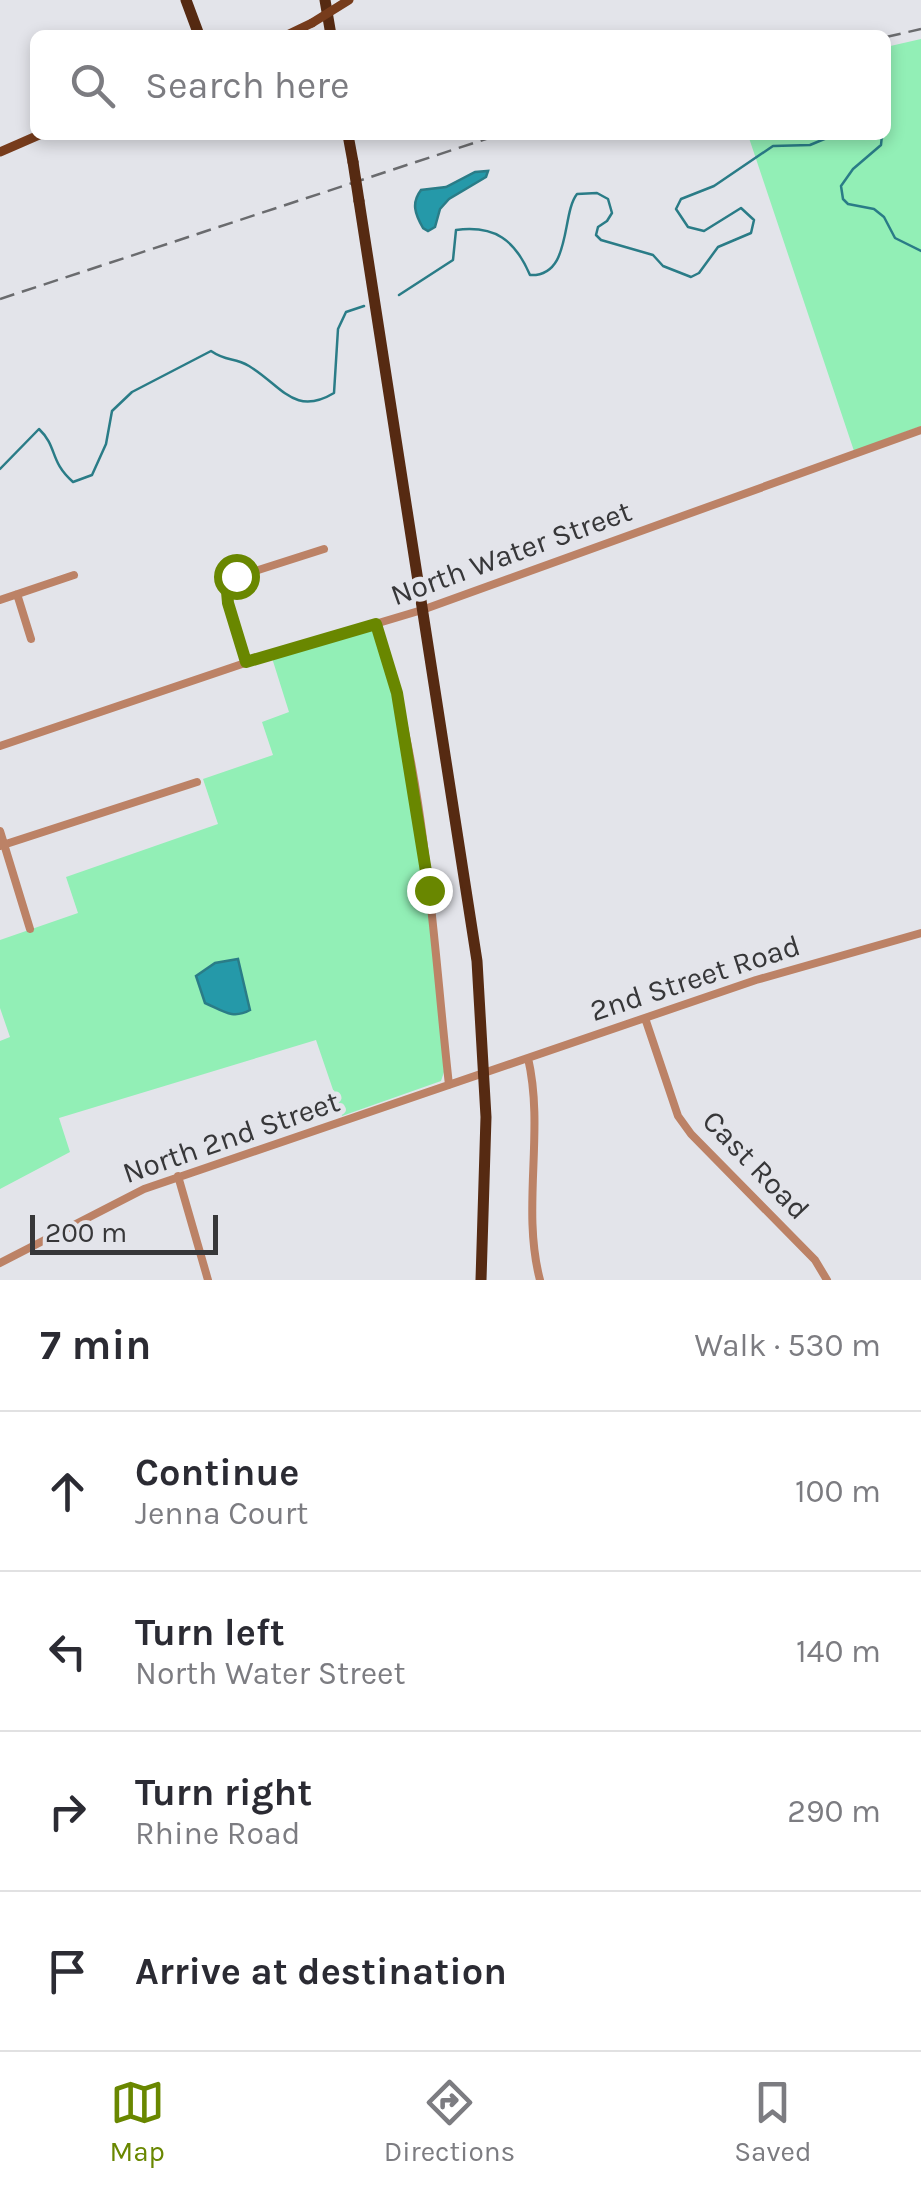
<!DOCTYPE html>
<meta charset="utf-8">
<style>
:root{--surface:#fff;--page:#f7f7f7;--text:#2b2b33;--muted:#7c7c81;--line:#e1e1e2;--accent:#698700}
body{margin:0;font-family:Karla,sans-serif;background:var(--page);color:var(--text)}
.scale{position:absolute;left:30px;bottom:25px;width:188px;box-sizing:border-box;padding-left:10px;border:5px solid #373739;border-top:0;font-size:28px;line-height:35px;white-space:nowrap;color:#373739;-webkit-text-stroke:8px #e3e4ea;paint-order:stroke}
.stop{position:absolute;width:30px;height:30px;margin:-22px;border:8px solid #698700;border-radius:50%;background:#fff}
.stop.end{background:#698700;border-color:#fff;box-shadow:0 2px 10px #0008}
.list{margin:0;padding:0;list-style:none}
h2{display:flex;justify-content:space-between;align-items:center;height:130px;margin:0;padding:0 40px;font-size:42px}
h2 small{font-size:32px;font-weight:400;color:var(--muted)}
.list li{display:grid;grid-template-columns:65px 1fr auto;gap:30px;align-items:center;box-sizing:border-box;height:160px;padding:0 40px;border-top:2px solid var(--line)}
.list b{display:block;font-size:38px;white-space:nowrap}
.list p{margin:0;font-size:32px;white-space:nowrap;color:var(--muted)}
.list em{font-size:32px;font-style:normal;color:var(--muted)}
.icon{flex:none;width:55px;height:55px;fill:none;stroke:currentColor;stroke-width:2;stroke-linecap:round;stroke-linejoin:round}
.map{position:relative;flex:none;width:921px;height:1280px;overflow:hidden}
.search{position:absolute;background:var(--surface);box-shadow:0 5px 15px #0003;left:30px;right:30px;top:30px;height:110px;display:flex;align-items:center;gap:25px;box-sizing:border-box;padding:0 35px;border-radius:15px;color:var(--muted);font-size:38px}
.sheet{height:770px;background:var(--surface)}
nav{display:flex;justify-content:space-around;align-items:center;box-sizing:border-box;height:140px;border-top:2px solid var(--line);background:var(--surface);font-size:28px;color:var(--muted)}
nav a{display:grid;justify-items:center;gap:5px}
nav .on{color:var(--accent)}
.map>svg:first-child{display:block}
</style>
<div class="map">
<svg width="921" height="1280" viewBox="0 0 921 1280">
<rect width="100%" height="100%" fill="#e3e4ea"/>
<!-- green -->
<path fill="#92efb6" d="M 921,39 L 921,426 L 854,451 L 748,135 L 886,135 L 886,47 Z
M 372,630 C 394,675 401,727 410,777 C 426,875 435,973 444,1072 L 441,1081 L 342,1116 L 316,1040 L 59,1118 L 70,1152 L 0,1189 L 0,1041 L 10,1037 L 0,1008 L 0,940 L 78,913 L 66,877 L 218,824 L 203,779 L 273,755 L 262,722 L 289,712 L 272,658 Z"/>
<!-- water -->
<path fill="#2599a9" stroke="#2a7c87" stroke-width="2.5" d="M 488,171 L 486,177 L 449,199 L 440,209 L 435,227 L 428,231 L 423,228 C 415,214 411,203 421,190 L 446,187 L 475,172 Z
M 238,959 L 250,1010 C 232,1020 222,1010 205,1003 L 196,976 L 215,963 Z"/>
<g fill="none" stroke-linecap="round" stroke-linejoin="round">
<!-- stream -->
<path stroke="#2a7c87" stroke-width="2.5" d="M 882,135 L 881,145 L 853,169 L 841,186 L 843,199 L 848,204 L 874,209 L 884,217 L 895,238 L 921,251
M 399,295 L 453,260 L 456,230 C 495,225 515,240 530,275 C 572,277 561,214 577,194 L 597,193 L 608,199 L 612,213 L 607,221 L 598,227 L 596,235 L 601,240 L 653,255 L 663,266 L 691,277 L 699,273 L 718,247 L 751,233 L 754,220 L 741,208 L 704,231 L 688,227 L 676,209 L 681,199 L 714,186 L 773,146 L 810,145 L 834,135
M 0,469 L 39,429 C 58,447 49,461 73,482 L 92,475 L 106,444 L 112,411 L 132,392 L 211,351 C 227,362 234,357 249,366 C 281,385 294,417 334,393 L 338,329 L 346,312 L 364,306"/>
<!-- minor -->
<path stroke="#bc8266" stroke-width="8" d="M 17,594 L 31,639
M 0,600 L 74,575
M 376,624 C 426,771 432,932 449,1085
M 246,662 L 228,603 L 227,580 L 324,549
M 0,746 L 251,661 L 422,610 L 921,430
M 0,831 L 30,929
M 0,846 L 197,782
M 645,1018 L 678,1116 L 691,1134 L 815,1260 L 827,1280
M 528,1058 C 545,1131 521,1208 540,1280
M 178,1176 L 208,1280
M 0,1263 L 144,1189 L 756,980 L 921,933"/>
<!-- major -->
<path stroke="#773c1c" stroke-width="9" d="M 287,35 L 312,23
M 0,152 L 39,135"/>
<!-- highway -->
<path stroke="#562a12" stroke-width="11" d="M 186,0 L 199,35
M 325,0 L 331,35
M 348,135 L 353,162
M 359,201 L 477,961 L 486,1117 L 481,1280"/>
<!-- rail -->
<path stroke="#6a6b6e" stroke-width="2.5" stroke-dasharray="15 8" stroke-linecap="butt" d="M 886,37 L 921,29
M 0,299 L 498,135"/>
<!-- major-bridge -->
<path stroke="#773c1c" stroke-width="9" d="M 312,23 L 349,0"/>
<!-- highway-bridge -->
<path stroke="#562a12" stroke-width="11" d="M 353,162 L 359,201"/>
</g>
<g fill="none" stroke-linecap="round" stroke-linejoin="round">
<!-- route -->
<path stroke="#698700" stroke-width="12" d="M 236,576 L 226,580 L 228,603 L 246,662 L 376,624 L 397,693 L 429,890"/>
</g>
<g text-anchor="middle" stroke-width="10" stroke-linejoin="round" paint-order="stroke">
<!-- street labels -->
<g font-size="30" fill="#373739" stroke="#e3e4ea">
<text transform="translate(511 553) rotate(-20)" y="10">North Water Street</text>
<text transform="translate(695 978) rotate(-18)" y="10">2nd Street Road</text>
<text transform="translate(231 1137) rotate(-19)" y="10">North 2nd Street</text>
<text transform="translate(756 1165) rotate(46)" y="10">Cast Road</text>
</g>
</g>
</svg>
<div class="scale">200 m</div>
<div class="stop" style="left:236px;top:576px"></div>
<div class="stop end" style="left:429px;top:890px"></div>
<div class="search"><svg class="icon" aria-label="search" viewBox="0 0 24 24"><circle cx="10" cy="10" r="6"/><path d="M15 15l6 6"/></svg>Search here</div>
</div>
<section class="sheet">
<h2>7 min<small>Walk · 530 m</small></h2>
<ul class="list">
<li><svg class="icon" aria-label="ahead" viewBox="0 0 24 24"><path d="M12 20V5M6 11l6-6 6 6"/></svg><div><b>Continue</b><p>Jenna Court</p></div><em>100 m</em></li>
<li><svg class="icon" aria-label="left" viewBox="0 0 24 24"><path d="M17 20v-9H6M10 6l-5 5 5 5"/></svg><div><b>Turn left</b><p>North Water Street</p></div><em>140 m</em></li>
<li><svg class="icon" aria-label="right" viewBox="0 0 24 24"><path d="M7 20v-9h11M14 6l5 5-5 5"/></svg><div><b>Turn right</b><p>Rhine Road</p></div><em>290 m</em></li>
<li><svg class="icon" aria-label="arrive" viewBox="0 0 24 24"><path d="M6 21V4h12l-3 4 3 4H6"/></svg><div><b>Arrive at destination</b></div></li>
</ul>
</section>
<nav>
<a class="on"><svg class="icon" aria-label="map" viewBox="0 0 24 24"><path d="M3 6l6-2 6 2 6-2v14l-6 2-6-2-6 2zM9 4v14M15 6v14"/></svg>Map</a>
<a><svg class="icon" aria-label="directions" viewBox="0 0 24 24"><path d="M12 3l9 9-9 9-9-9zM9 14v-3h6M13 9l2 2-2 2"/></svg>Directions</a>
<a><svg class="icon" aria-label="saved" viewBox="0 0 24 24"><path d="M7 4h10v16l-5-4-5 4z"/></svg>Saved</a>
</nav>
